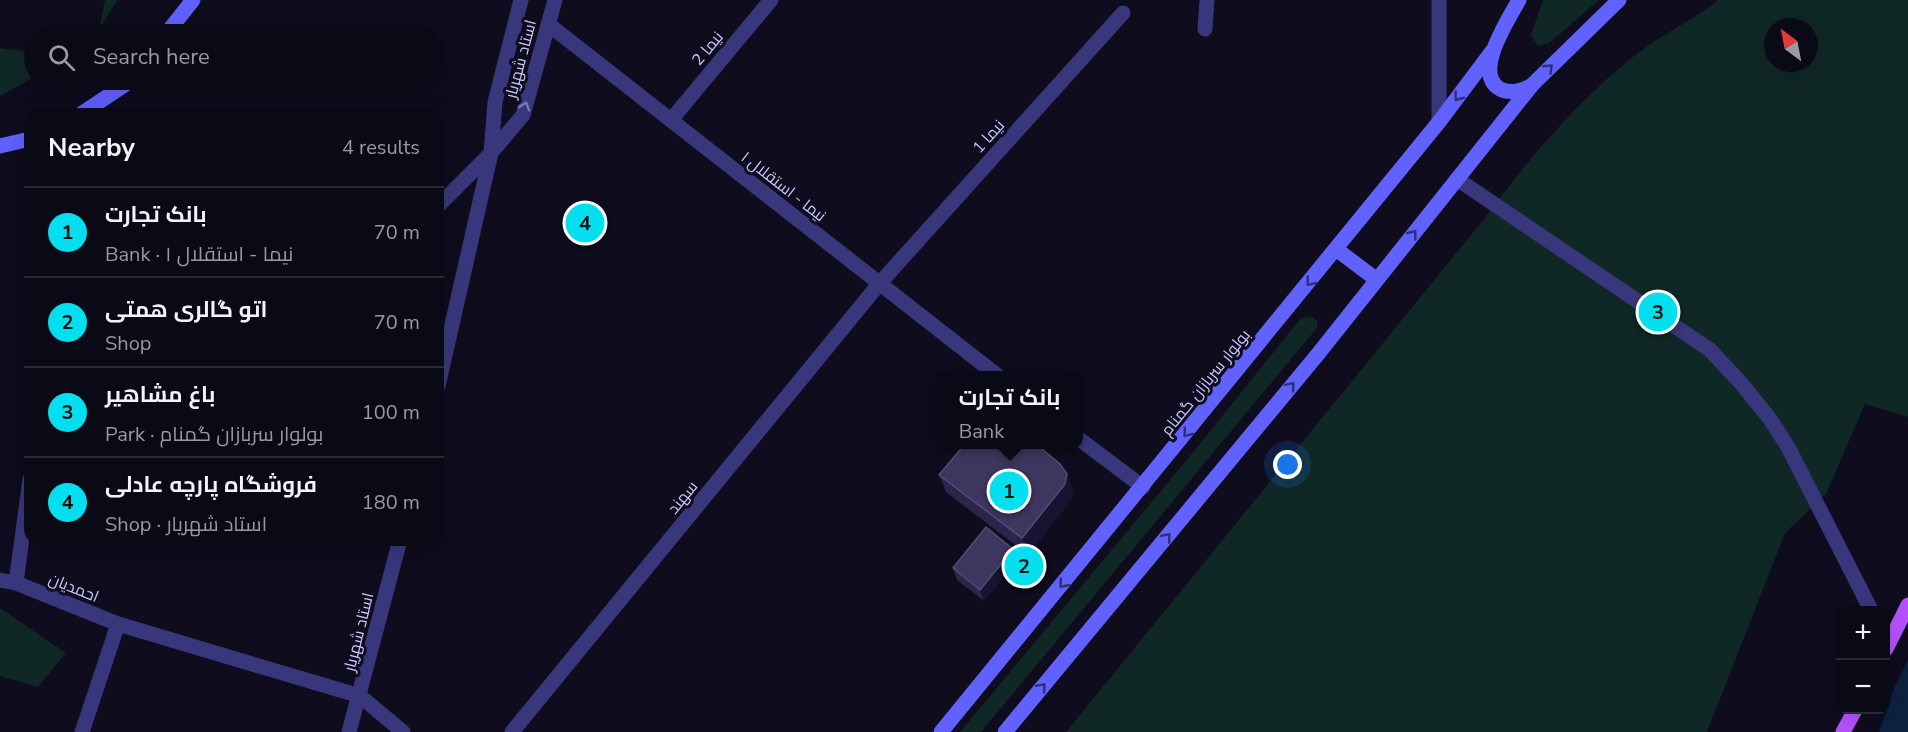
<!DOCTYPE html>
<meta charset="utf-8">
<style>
:root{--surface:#0a0916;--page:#181723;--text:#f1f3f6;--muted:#999aa1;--line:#2a2a35;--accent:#03dfef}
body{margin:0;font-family:"Nunito Sans",Cairo,sans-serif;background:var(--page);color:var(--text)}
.controls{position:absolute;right:18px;bottom:18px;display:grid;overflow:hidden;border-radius:12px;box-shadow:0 6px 24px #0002}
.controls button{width:54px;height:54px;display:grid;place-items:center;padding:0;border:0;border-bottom:2px solid var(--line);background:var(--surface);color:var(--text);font:30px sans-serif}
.compass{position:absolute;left:1764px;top:18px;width:54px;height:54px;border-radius:50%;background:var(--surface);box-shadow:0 6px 24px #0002;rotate:328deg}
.you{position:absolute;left:1288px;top:465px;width:21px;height:21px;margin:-15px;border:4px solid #fff;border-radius:50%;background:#1a73e8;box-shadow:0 0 0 9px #1a73e833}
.badge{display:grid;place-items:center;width:39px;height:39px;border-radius:50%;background:var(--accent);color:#111;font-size:20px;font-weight:700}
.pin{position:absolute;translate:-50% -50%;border:3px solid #fff;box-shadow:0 2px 6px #0006}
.popup{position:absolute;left:936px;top:371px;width:147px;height:78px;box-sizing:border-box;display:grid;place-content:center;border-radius:12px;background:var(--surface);filter:drop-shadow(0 2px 4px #0005);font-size:20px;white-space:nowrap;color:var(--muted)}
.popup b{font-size:22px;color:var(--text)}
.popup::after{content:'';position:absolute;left:50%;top:100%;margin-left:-12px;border:12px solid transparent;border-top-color:var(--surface)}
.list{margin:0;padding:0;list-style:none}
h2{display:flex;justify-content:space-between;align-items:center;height:78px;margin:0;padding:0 24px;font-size:26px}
h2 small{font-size:20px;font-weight:400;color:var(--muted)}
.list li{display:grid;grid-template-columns:39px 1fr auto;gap:18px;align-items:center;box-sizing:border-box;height:90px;padding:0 24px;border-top:2px solid var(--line)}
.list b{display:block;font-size:22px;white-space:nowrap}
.list p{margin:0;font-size:20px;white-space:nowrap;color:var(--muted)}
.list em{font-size:20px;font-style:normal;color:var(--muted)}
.icon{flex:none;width:33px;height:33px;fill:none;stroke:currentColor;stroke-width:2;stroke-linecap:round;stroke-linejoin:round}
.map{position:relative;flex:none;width:1908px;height:732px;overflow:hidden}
.search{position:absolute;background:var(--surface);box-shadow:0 6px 24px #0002;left:24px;top:24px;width:420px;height:66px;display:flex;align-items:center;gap:15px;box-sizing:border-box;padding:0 21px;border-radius:33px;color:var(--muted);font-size:22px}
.panel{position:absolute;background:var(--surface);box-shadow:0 6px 24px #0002;left:24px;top:108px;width:420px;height:438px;border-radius:18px}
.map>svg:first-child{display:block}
</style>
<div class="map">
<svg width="1908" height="732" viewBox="0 0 1908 732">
<rect width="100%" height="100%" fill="#0e0c1d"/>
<!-- green -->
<path fill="#0f2725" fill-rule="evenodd" d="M 105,0 L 117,0 L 99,30 Z
M 1543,0 L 1599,0 L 1549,43 L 1538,46 L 1531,35 Z
M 1718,0 L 1908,0 L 1908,417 L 1865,404 L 1826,494 L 1785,533 L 1707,732 L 1066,732 L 1484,219 C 1526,162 1574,105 1629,60 C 1653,40 1686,23 1713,5 ZM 1773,27 L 1809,27 L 1809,63 L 1773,63 Z
M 0,48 L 34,52 L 34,77 L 0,96 Z
M 1312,317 L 1317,321 L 1317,328 L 981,732 L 960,732 L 1190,456 L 1297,323 L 1302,318 Z
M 0,608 L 66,653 L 38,687 L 0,676 Z"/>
<!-- water -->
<path fill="#0c2240" d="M 1908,660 L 1908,732 L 1879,732 L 1894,688 Z"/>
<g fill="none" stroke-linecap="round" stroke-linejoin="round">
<!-- street -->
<path stroke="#38377b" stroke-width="15" d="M 1439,0 L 1439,122
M 548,24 L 998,376
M 1205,29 L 1207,0
M 671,120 L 771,0
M 1457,179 L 1710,350 L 1740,382 L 1770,419 L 1788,447 L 1871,610
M 438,206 L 491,153 L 523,115 L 555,0
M 438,386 L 491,153 L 495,102 L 521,0
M 1078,438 L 1143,487
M 0,580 L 16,583 L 118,624 L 360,696 L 403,732
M 16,583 L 30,479
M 82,732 L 118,624
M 349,732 L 400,540
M 512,732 L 879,284 L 1123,13"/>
<!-- secondary -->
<path stroke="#6161fd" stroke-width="15" d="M 1519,0 C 1509,19 1472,73 1500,89 C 1510,94 1523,91 1532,85 L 1619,0
M 166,34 L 193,0
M 81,114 L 126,84 L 130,80
M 0,146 L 30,139
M 1336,249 L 1377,280
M 941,732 L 1439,122 L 1493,50
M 1005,732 L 1318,354 L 1532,85"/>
<!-- primary -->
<path stroke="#b751fd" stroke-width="15" d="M 1886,649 L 1908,605
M 1843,732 L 1855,710"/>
</g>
<!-- wall -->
<path fill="#2b244b" d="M 939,475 L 1073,490 L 1071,500 L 1028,555 L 946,492 Z
M 1017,560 L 984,601 L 957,580 L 953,568 Z"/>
<!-- shaded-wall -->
<path fill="#181330" d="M 1067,474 L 1073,490 L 1071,500 L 1028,555 L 1022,538 Z
M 1013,549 L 1017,560 L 984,601 L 980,590 Z"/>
<!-- building -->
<path fill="#3d365e" stroke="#534d77" stroke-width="1.5" d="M 965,444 L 1036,444 L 1060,464 L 1067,474 L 1065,484 L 1022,538 L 939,475 Z
M 986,527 L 1013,549 L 980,590 L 953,568 Z"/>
<!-- one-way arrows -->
<defs><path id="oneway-chevron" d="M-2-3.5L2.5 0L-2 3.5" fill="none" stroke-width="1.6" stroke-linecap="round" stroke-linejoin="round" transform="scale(1.5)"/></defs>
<g stroke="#2f2e77">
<use href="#oneway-chevron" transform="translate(1549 68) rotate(-44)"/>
<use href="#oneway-chevron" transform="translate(1458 97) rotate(127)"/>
<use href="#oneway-chevron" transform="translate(1413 234) rotate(-52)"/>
<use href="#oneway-chevron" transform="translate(1310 282) rotate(129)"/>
<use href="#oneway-chevron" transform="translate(1291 386) rotate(-50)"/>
<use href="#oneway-chevron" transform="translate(1187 433) rotate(129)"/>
<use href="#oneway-chevron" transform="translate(1167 537) rotate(-50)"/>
<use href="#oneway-chevron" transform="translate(1063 584) rotate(129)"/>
<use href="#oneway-chevron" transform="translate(1042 687) rotate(-50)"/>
</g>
<use stroke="#7b78b6" href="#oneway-chevron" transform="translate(525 106) rotate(-73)"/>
<g text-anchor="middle" stroke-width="6" stroke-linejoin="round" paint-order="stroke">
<!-- street labels -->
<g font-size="16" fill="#cdc8fe" stroke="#0e0c1d">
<text transform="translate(707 48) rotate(-50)" y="6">نیما 2</text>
<text transform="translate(520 59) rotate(-75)" y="6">استاد شهریار</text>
<text transform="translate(988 136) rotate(-48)" y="6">نیما 1</text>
<text transform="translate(784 186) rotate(38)" y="6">نیما - استقلال ۱</text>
<text transform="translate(1205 382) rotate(-51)" y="6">بولوار سربازان گمنام</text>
<text transform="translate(682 497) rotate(-51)" y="6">سهند</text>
<text transform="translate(74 587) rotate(22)" y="6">احمدیان</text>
<text transform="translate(358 632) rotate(-76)" y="6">استاد شهریار</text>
</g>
</g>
</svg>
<div class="controls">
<button>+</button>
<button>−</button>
</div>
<svg class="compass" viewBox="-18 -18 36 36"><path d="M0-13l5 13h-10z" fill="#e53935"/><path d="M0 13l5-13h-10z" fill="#999aa1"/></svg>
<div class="you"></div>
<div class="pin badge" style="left:1009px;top:491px">1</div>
<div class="popup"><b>بانک تجارت</b>Bank</div>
<div class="pin badge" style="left:1024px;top:566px">2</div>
<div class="pin badge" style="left:1658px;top:312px">3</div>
<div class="pin badge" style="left:585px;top:223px">4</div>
<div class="search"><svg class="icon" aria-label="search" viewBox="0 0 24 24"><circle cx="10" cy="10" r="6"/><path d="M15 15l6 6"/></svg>Search here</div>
<section class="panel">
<h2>Nearby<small>4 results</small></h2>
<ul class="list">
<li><span class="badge">1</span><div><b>بانک تجارت</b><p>Bank · نیما - استقلال ۱</p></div><em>70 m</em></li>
<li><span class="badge">2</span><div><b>اتو گالری همتی</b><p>Shop</p></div><em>70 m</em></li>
<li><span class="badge">3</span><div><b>باغ مشاهیر</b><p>Park · بولوار سربازان گمنام</p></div><em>100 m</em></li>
<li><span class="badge">4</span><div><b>فروشگاه پارچه عادلی</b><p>Shop · استاد شهریار</p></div><em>180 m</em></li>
</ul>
</section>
</div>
